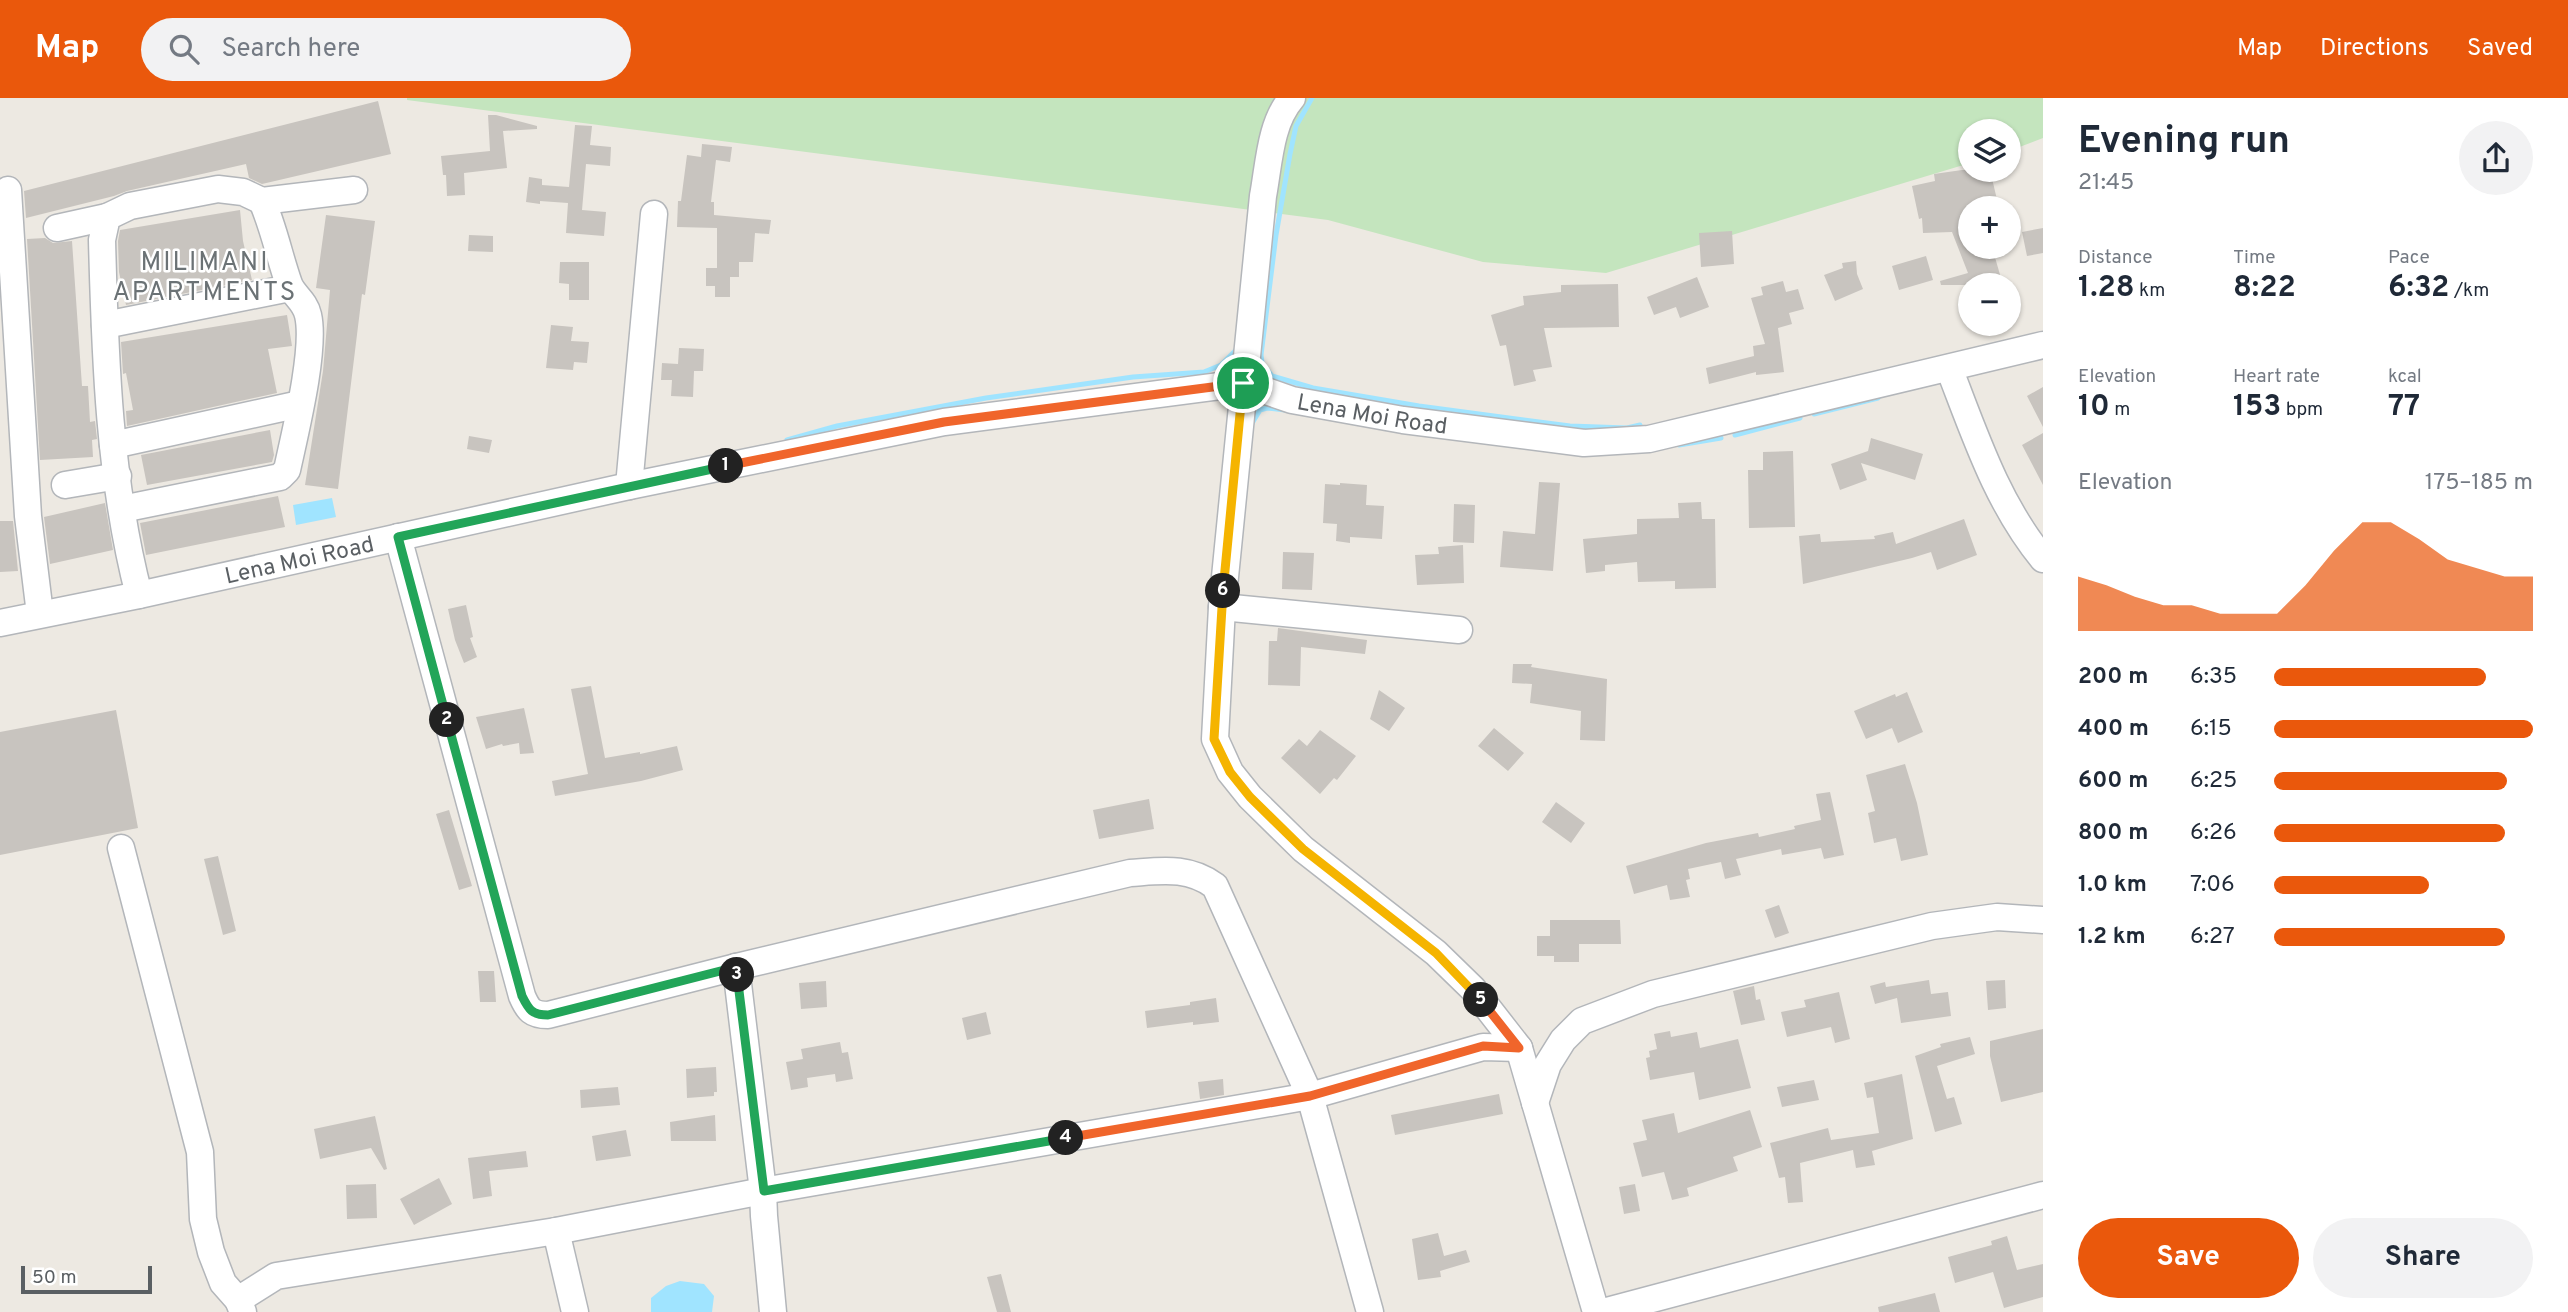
<!DOCTYPE html>
<html lang="en">
<head>
<meta charset="utf-8">
<style>
  body { margin:0; font-family:Overpass,sans-serif; background:#f2f2f3; color:#1f2937; height:100vh; display:flex; flex-direction:column; font-size:26px; white-space:nowrap }
  * { box-sizing:border-box; margin:0 }
  p { font-size:23px; color:#747a83 }
  .icon { flex:none; width:38px; height:38px; fill:none; stroke:currentColor; stroke-width:2; stroke-linecap:round; stroke-linejoin:round }
  .map { position:relative; flex:1; overflow:hidden }
  .panel { display:flex; flex-direction:column; background:#fff; width:525px }
  .panel>* { flex:none }
  .fabs { position:absolute; left:1958px; top:21px; display:grid; gap:14px }
  .fabs a { display:grid; place-items:center; width:63px; height:63px; border-radius:50%; background:#fff; box-shadow:0 2px 5px #0004; font-size:35px }
  .scale { position:absolute; left:21px; bottom:18px; width:131px; box-sizing:border-box; padding-left:7px; border:4px solid #5a5f63; border-top:0; font-size:19px; line-height:24px; white-space:nowrap; color:#5a5f63; -webkit-text-stroke:5px #fff; paint-order:stroke }
  .pin { position:absolute; display:grid; place-items:center; width:60px; height:60px; color:#fff; margin:-30px; border:4px solid #fff; border-radius:50%; box-shadow:0 2px 7px #0007 }
  .km { position:absolute; width:35px; height:35px; margin:-18px; border-radius:50%; background:#222; color:#fff; font-size:19px; line-height:35px; text-align:center }
  .round { display:grid; place-items:center; flex:none; width:74px; height:74px; border-radius:37px; background:#f2f2f3 }
  .summary { display:flex; align-items:center; justify-content:space-between; height:119px; padding:0 35px }
  h1 { font-size:38px; font-weight:700; line-height:52px }
  .figures { display:grid; grid-template-columns:repeat(3,1fr); gap:10px; height:119px; padding:7px 35px }
  .figures div { display:grid; align-content:center }
  .figures b { font-size:30px; font-weight:700 }
  .figures small { font-size:19px; font-weight:400 }
  .figures p { font-size:19px }
  .chart { height:196px; padding:14px 35px }
  .chart p { display:flex; justify-content:space-between }
  .chart svg { width:100%; height:126px; margin-top:7px; fill:#ea580c; opacity:.7 }
  .primary-button { display:flex; gap:14px; margin-top:auto; padding:14px 35px }
  .primary-button a { flex:1; height:80px; border-radius:42px; background:#ea580c; color:#fff; font-size:28px; font-weight:700; line-height:80px; text-align:center }
  .primary-button a+a { background:#f2f2f3; color:#1f2937 }
  ul { padding:0 35px; list-style:none; font-size:23px }
  li { display:grid; grid-template-columns:112px 84px 1fr; align-items:center; height:52px }
  li i { height:18px; border-radius:9px; background:#ea580c }
  header { display:flex; align-items:center; gap:42px; box-sizing:border-box; height:98px; padding:0 35px; background:#ea580c; color:#fff }
  header strong { font-size:33px }
  nav { display:flex; gap:38px; margin-inline-start:auto; font-size:24px }
  .search { width:490px; height:63px; background:#f2f2f3; display:flex; align-items:center; gap:18px; box-sizing:border-box; padding:0 24px; border-radius:38px; color:#747a83; font-size:26px }
  main { display:flex; flex:1; min-height:0 }
  .map>svg:first-child { display:block }
  .green { fill:#c4e5be }
  .water { fill:#a0e4ff }
  .lines { fill:none; stroke-linecap:round; stroke-linejoin:round }
  .stream { stroke:#a0e4ff; stroke-width:5 }
  .building { fill:#c8c4bf }
  .minor-casing { stroke:#b3b6ba; stroke-width:29 }
  .minor { stroke:#fff; stroke-width:26 }
  .split-1-casing { stroke:#fff; stroke-width:14 }
  .split-2-casing { stroke:#fff; stroke-width:14 }
  .split-3-casing { stroke:#fff; stroke-width:14 }
  .split-4-casing { stroke:#fff; stroke-width:14 }
  .split-5-casing { stroke:#fff; stroke-width:14 }
  .split-6-casing { stroke:#fff; stroke-width:14 }
  .split-7-casing { stroke:#fff; stroke-width:14 }
  .split-1 { stroke:#f0652b; stroke-width:9 }
  .split-2 { stroke:#22a559; stroke-width:9 }
  .split-3 { stroke:#22a559; stroke-width:9 }
  .split-4 { stroke:#22a559; stroke-width:9 }
  .split-5 { stroke:#f0652b; stroke-width:9 }
  .split-6 { stroke:#f5b400; stroke-width:9 }
  .split-7 { stroke:#f5b400; stroke-width:9 }
  .labels { text-anchor:middle; stroke-width:5; stroke-linejoin:round; paint-order:stroke }
  .street-label { font-size:23px; fill:#5a5f63; stroke:#fff }
  .quarter-label { font-size:26px; letter-spacing:2px; fill:#6b7275; stroke:#fff }
</style>
</head>
<body>
<header>
<strong>Map</strong>
<div class="search"><svg class="icon" aria-label="search" viewBox="0 0 24 24"><circle cx="10" cy="10" r="6"/><path d="M15 15l6 6"/></svg>Search here</div>
<nav><a>Map</a><a>Directions</a><a>Saved</a></nav>
</header>
<main>
<div class="map">
<svg width="2043" height="1214" viewBox="0 0 2043 1214">
  <rect width="100%" height="100%" fill="#ede9e2"/>
  <!-- green -->
  <path class="green" d="M407,0H2043V40L2009,53V33H1970V65L1606,175L1483,164L1328,122L407,2Z"/>
  <!-- water -->
  <path class="water" d="M332,400L336,419L296,427L293,407Z
    M680,1183L704,1186L714,1198L712,1214H651V1200L666,1188Z"/>
  <g class="lines">
    <!-- stream -->
    <path class="stream" d="M1312,0L1296,28L1290,56L1276,137L1261,257L1262,265L1272,278L1313,290L1419,308L1570,328L1627,330L1640,327
      M1814,316L1878,300
      M1251,327L1260,312L1267,310L1285,312
      M1735,337L1800,320
      M787,342L837,328L986,300L1133,279L1204,274L1221,267L1238,250
      M1679,347L1721,340"/>
  </g>
  <!-- building -->
  <path class="building" d="M378,3L391,56L262,86L249,80L246,66L127,93L114,98L26,120L24,93Z
    M488,17H496L537,28V31L503,33L507,70L464,75L465,97L447,98L446,77H443L441,58L490,53Z
    M575,27L592,28L590,47L611,49L610,68L586,66L582,112L606,114L604,138L566,135L568,105L540,103V106L526,104L529,79L542,81V87L569,89Z
    M702,46L732,49L730,64L716,62L711,104H714V117L771,122L769,136L755,135L753,164H739V179H730V199H715V188H706V170H717V130L677,129L678,103H681L687,57L701,59Z
    M1962,72H1990L1999,110H1970V149H1992L2003,187H1941L1940,183L1968,175L1952,134L1923,135L1922,120L1919,121L1912,88L1935,83L1934,76Z
    M240,112L243,143L252,182L126,207L119,174L118,143L120,132Z
    M326,117L375,123L365,197L362,196L338,391L305,387L323,273L330,192L316,190Z
    M2043,130V155L2027,158L2022,134Z
    M1732,133L1734,166L1701,169L1699,135Z
    M469,137L493,138V154L468,153Z
    M45,140L53,145L72,143L82,288H88L90,324L95,323L97,341L92,342L93,359L40,362L27,141Z
    M1926,158L1933,182L1899,192L1892,168Z
    M1856,163L1857,176L1863,191L1835,203L1824,177L1843,170L1842,165Z
    M560,164H589V202H569V186L559,185Z
    M1697,179L1709,209L1680,220L1676,209L1654,217L1647,199Z
    M1783,183L1786,194L1798,191L1804,211L1789,215L1792,226L1778,230L1784,274L1756,277V274L1709,286L1706,270L1754,258L1753,248L1765,246L1751,200L1763,197L1761,189Z
    M1618,186L1619,229L1544,230L1552,269L1533,272L1536,283L1514,288L1506,247L1500,248L1491,217L1524,207L1523,198L1561,194V187Z
    M287,217L292,248L268,251L277,295L127,328L126,313L133,312L126,275L123,276L121,244Z
    M551,227L573,229L571,243L589,244L587,265L574,264L573,272L546,270Z
    M679,250L704,251L703,273H694L693,299L671,298L672,282H661L662,265L678,266Z
    M2043,289V329L2027,298Z
    M270,332L274,357L272,364L147,387L141,357Z
    M2043,335V387L2022,347Z
    M469,338L492,342L489,355L467,351Z
    M1871,340L1923,356L1915,382L1861,365L1867,382L1840,392L1831,366L1868,353Z
    M1793,353L1795,429L1749,430L1748,372H1763V354Z
    M1539,384L1560,385L1553,473L1500,469L1503,433L1535,436Z
    M1340,385L1367,387L1366,407L1384,408L1382,441L1350,439V445L1336,443L1337,426L1323,425L1325,386L1340,387Z
    M278,398L285,429L146,457L140,425Z
    M1701,404L1702,421H1715L1716,490L1675,491V483L1638,484L1637,464L1605,467V473L1586,475L1583,441L1637,436V421L1679,420L1678,405Z
    M105,405L113,452L50,466L44,419Z
    M1454,406L1475,407L1474,445L1453,444Z
    M1964,421L1977,457L1937,472L1931,454L1912,460L1803,486L1799,438L1820,436L1821,444L1875,441L1874,438L1893,434L1896,446Z
    M0,423H13L18,473L0,474Z
    M1463,447L1464,485L1417,487L1415,457L1439,456L1438,449Z
    M1283,454L1314,455L1312,492L1282,491Z
    M466,507L473,539L470,540L477,559L464,565L455,542L448,511Z
    M1278,530L1367,542L1365,556L1301,549L1300,588L1268,587L1269,543H1277Z
    M1513,566H1532L1531,569L1607,581L1605,643L1580,642L1581,613L1530,605L1532,586L1512,585Z
    M591,588L605,660L640,654V656L677,648L683,672L641,683L555,698L552,683L588,676L571,591Z
    M1379,592L1405,610L1389,633L1370,621Z
    M1907,594L1923,634L1898,645L1892,630L1866,641L1854,613L1895,596L1896,599Z
    M524,610L534,655L520,656L519,645L503,648L502,646L486,651L476,619Z
    M116,612L138,730L0,757V634Z
    M1494,630L1524,655L1508,673L1478,648Z
    M1320,632L1356,658L1337,682L1334,680L1320,696L1281,660L1299,641L1307,648Z
    M1905,666L1917,705L1928,757L1901,763L1896,740L1874,745L1868,715L1875,713L1866,677Z
    M1830,694L1844,757L1824,761L1821,750L1782,757L1781,751L1736,761L1741,777L1725,781L1721,764L1688,771L1690,781L1686,782L1690,799L1670,802L1667,787L1634,796L1626,768L1706,745L1758,735L1759,739L1795,731L1794,728L1821,722L1816,696Z
    M1149,701L1154,731L1099,741L1093,712Z
    M1556,704L1585,725L1571,745L1542,724Z
    M449,712L472,788L459,792L436,716Z
    M218,758L236,833L223,837L204,761Z
    M1779,807L1789,835L1775,840L1765,812Z
    M1550,822H1620L1621,846H1579V864H1554V858H1537V838H1550Z
    M478,873H494L496,904H480Z
    M1929,882L1931,896L1948,894L1951,918L1901,925L1897,900L1875,906L1870,888L1885,884L1886,889Z
    M2005,882L2006,910L1988,912L1986,883Z
    M826,883L827,909L801,911L799,885Z
    M1754,888L1756,902L1760,901L1765,922L1741,927L1733,893Z
    M1839,894L1850,941L1835,945L1831,929L1787,939L1781,914L1806,909L1804,902Z
    M1216,900L1219,924L1193,927V924L1147,930L1145,913L1190,907V904Z
    M986,914L991,936L967,942L962,920Z
    M2043,931V994L2001,1004L1990,958V943Z
    M1670,933L1671,939L1697,934L1700,950L1738,941L1751,990L1699,1002L1694,974L1650,982L1646,960L1650,959L1649,953L1657,951L1654,936Z
    M1970,939L1975,956L1937,968L1947,1001L1954,999L1962,1026L1935,1034L1915,958L1941,949L1940,946Z
    M840,944L842,955L848,954L853,981L836,984L835,976L807,980L808,989L791,992L786,964L803,961L801,951Z
    M716,969L717,994H714V998L687,1000L686,971Z
    M1902,976L1913,1041L1872,1053L1875,1067L1856,1070L1853,1052L1800,1065L1803,1104L1788,1105L1785,1079L1779,1080L1770,1045L1828,1030L1831,1042L1879,1035L1873,999L1867,1000L1864,985Z
    M1223,981L1224,997L1200,1001L1198,984Z
    M1814,982L1819,1002L1782,1009L1777,989Z
    M618,989L620,1007L581,1010L580,992Z
    M1499,996L1503,1016L1395,1037L1391,1017Z
    M1750,1012L1762,1049L1733,1059L1738,1073L1687,1090L1689,1098L1672,1102L1664,1074L1642,1079L1633,1045L1647,1042L1642,1022L1674,1015L1678,1035Z
    M715,1017L716,1043H671L670,1024Z
    M375,1018L387,1071L384,1072L371,1050L320,1061L314,1031Z
    M626,1032L631,1058L596,1063L592,1038Z
    M526,1053L528,1069L489,1073L492,1098L473,1101L468,1060Z
    M439,1080L452,1106L414,1127L400,1101Z
    M376,1086L377,1120L347,1121L346,1087Z
    M1635,1086L1640,1113L1624,1116L1619,1089Z
    M1438,1135L1444,1158L1466,1152L1470,1164L1440,1173L1441,1179L1418,1182L1412,1141Z
    M2007,1138L2017,1172L2043,1166V1199L2004,1210L1993,1174L1955,1185L1948,1159L1992,1147L1991,1143Z
    M1001,1176L1011,1214H997L987,1179Z
    M1935,1195L1940,1214H1879L1878,1209Z"/>
  <g class="lines">
    <defs>
      <g id="minor">
        <path d="M1292,0C1270,25 1269,66 1263,98L1222,509L1215,641L1230,674L1250,699L1303,751L1436,855L1473,891L1519,950L1596,1214"/>
        <path d="M8,92L28,418L40,516"/>
        <path d="M57,130L107,119"/>
        <path d="M105,227L290,190"/>
        <path d="M1949,270C1975,337 1997,405 2043,461"/>
        <path d="M113,347L300,306"/>
        <path d="M65,387L118,378"/>
        <path d="M629,388L654,116"/>
        <path d="M122,411L280,379L287,372C295,335 316,251 308,217C305,203 293,197 289,186C279,158 274,130 262,103"/>
        <path d="M398,439L522,898C528,912 532,917 548,917L736,869L1130,775C1161,773 1188,768 1215,788L1310,998L1370,1214"/>
        <path d="M139,497C109,381 105,261 102,142L107,119L130,108L218,91L243,94L262,103L354,92"/>
        <path d="M1222,509L1459,532"/>
        <path id="s1" d="M0,525L139,497L629,388L944,324L1243,285L1292,302L1403,322L1584,345L1649,341L2043,247"/>
        <path d="M121,750L200,1054L203,1121L211,1154L223,1185L238,1202L243,1214"/>
        <path d="M736,869L763,1093L764,1118L773,1214"/>
        <path d="M1535,1005L1548,966L1563,942L1582,923L1653,896L1932,828L1997,819L2043,822"/>
        <path d="M556,1133L575,1214"/>
        <path d="M238,1202L276,1178L556,1133L763,1093L1310,998L1483,949L1519,950"/>
        <path d="M1603,1214L2043,1097"/>
      </g>
    </defs>
    <!-- minor casing -->
    <use href="#minor" class="minor-casing"/>
    <!-- minor -->
    <use href="#minor" class="minor"/>
  </g>
  <g class="lines">
    <defs>
      <path id="split-1" d="M726,368L944,324L1243,285"/>
      <path id="split-2" d="M447,622L398,439L726,368"/>
      <path id="split-3" d="M447,622L522,898C529,912 532,917 548,917L736,869L737,877"/>
      <path id="split-4" d="M737,877L764,1093L1066,1040"/>
      <path id="split-5" d="M1066,1040L1310,998L1483,948L1519,950L1481,902"/>
      <path id="split-6" d="M1223,493L1214,641L1230,674L1250,699L1303,751L1436,855L1481,902"/>
      <path id="split-7" d="M1223,493L1243,285"/>
    </defs>
    <!-- split-1 casing -->
    <use href="#split-1" class="split-1-casing"/>
    <!-- split-2 casing -->
    <use href="#split-2" class="split-2-casing"/>
    <!-- split-3 casing -->
    <use href="#split-3" class="split-3-casing"/>
    <!-- split-4 casing -->
    <use href="#split-4" class="split-4-casing"/>
    <!-- split-5 casing -->
    <use href="#split-5" class="split-5-casing"/>
    <!-- split-6 casing -->
    <use href="#split-6" class="split-6-casing"/>
    <!-- split-7 casing -->
    <use href="#split-7" class="split-7-casing"/>
    <!-- split-1 -->
    <use href="#split-1" class="split-1"/>
    <!-- split-2 -->
    <use href="#split-2" class="split-2"/>
    <!-- split-3 -->
    <use href="#split-3" class="split-3"/>
    <!-- split-4 -->
    <use href="#split-4" class="split-4"/>
    <!-- split-5 -->
    <use href="#split-5" class="split-5"/>
    <!-- split-6 -->
    <use href="#split-6" class="split-6"/>
    <!-- split-7 -->
    <use href="#split-7" class="split-7"/>
  </g>
  <g class="labels">
    <!-- street labels -->
    <g class="street-label">
      <text dy="8" stroke="none"><textPath href="#s1" startOffset="1400">Lena Moi Road</textPath></text>
      <text dy="8" stroke="none"><textPath href="#s1" startOffset="306">Lena Moi Road</textPath></text>
    </g>
    <!-- quarter labels -->
    <g class="quarter-label">
      <text x="205" y="172">MILIMANI<tspan x="205" dy="30">APARTMENTS</tspan></text>
    </g>
  </g>
</svg>
<div class="fabs">
<a><svg class="icon" aria-label="layers" viewBox="0 0 24 24"><path d="M12 4l9 5-9 5-9-5zM3 14l9 5 9-5"/></svg></a>
<a>+</a>
<a>−</a>
</div>
<div class="scale">50 m</div>
<div class="pin" style="left:1243px;top:285px;background:#1e9e55"><svg class="icon" aria-label="arrive" viewBox="0 0 24 24"><path d="M6 21V4h12l-3 4 3 4H6"/></svg></div>
<b class="km" style="left:726px;top:368px">1</b>
<b class="km" style="left:447px;top:622px">2</b>
<b class="km" style="left:737px;top:877px">3</b>
<b class="km" style="left:1066px;top:1040px">4</b>
<b class="km" style="left:1481px;top:902px">5</b>
<b class="km" style="left:1223px;top:493px">6</b>
</div>
<section class="panel">
<div class="summary"><div><h1>Evening run</h1><p>21:45</p></div><a class="round"><svg class="icon" aria-label="share" viewBox="0 0 24 24"><path d="M12 15V3M7 8l5-5 5 5M5 13v7h14v-7"/></svg></a></div>
<div class="figures">
<div><p>Distance</p><b>1.28<small> km</small></b></div>
<div><p>Time</p><b>8:22</b></div>
<div><p>Pace</p><b>6:32<small> /km</small></b></div>
</div>
<div class="figures">
<div><p>Elevation</p><b>10<small> m</small></b></div>
<div><p>Heart rate</p><b>153<small> bpm</small></b></div>
<div><p>kcal</p><b>77</b></div>
</div>
<div class="chart"><p><span>Elevation</span>175–185 m</p>
<svg viewBox="0 0 160 44" preserveAspectRatio="none"><path d="M0 44V25L10 28L20 32L30 35L40 35L50 38L60 38L70 38L80 28L90 16L100 6L110 6L120 12L130 19L140 22L150 25L160 25V44z"/></svg>
</div>
<ul>
<li><b>200 m</b>6:35<i style="width:82%"></i></li>
<li><b>400 m</b>6:15<i style="width:100%"></i></li>
<li><b>600 m</b>6:25<i style="width:90%"></i></li>
<li><b>800 m</b>6:26<i style="width:89%"></i></li>
<li><b>1.0 km</b>7:06<i style="width:60%"></i></li>
<li><b>1.2 km</b>6:27<i style="width:89%"></i></li>
</ul>
<div class="primary-button"><a>Save</a><a>Share</a></div>
</section>
</main>
</body>
</html>
